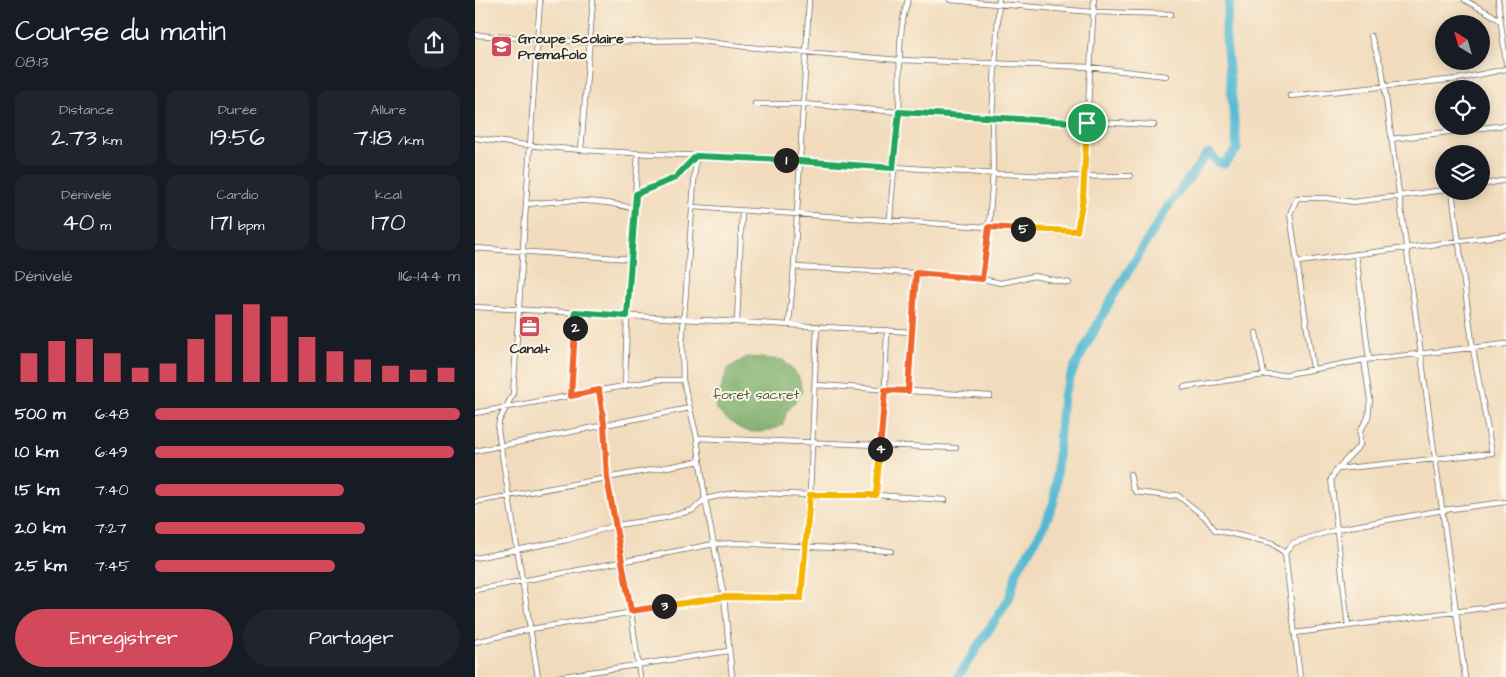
<!DOCTYPE html>
<html lang="fr">
<head>
<meta charset="utf-8">
<style>
  body { margin:0; font-family:"Architects Daughter",sans-serif; background:#20242c; color:#f1f3f6; height:100vh; display:flex; flex-direction:column; font-size:19px; white-space:nowrap }
  * { box-sizing:border-box; margin:0 }
  p { font-size:16px; color:#9ea1a6 }
  .icon { flex:none; width:28px; height:28px; fill:none; stroke:currentColor; stroke-width:2; stroke-linecap:round; stroke-linejoin:round }
  .map { position:relative; flex:1; overflow:hidden }
  .sheet { display:flex; flex-direction:column; background:#171b24; width:475px }
  .sheet>* { flex:none }
  .needle { width:32px; rotate:323deg }
  .buttons { position:absolute; left:960px; top:15px; display:grid; gap:10px }
  .buttons a { display:grid; place-items:center; width:55px; height:55px; border-radius:50%; background:#171b24; box-shadow:0 2px 12px #0003; font-size:25px }
  .pin { position:absolute; display:grid; place-items:center; width:42px; height:42px; color:#fff; margin:-21px; border:2px solid #fff; border-radius:50%; box-shadow:0 1px 5px #0007 }
  .km { position:absolute; width:25px; height:25px; margin:-12px; border-radius:50%; background:#222; color:#fff; font-size:14px; line-height:25px; text-align:center }
  .round { display:grid; place-items:center; flex:none; width:52px; height:52px; border-radius:26px; background:#20242c }
  .overview { display:flex; align-items:center; justify-content:space-between; height:85px; padding:0 15px }
  h1 { font-size:28px; font-weight:600; line-height:38px }
  .stats { display:grid; grid-template-columns:repeat(3,1fr); gap:8px; height:85px; padding:5px 15px }
  .stats div { display:grid; align-content:center; border-radius:12px; background:#20242c; text-align:center }
  .stats b { font-size:25px; font-weight:600 }
  .stats small { font-size:14px; font-weight:400 }
  .stats p { font-size:14px }
  .chart { height:140px; padding:10px 15px }
  .chart p { display:flex; justify-content:space-between }
  .chart svg { width:100%; height:90px; margin-top:5px; stroke:#d1495b; stroke-width:6 }
  .button { display:flex; gap:10px; margin-top:auto; padding:10px 15px }
  .button a { flex:1; height:58px; border-radius:30px; background:#d1495b; color:#fff; font-size:20px; font-weight:600; line-height:58px; text-align:center }
  .button a+a { background:#20242c; color:#f1f3f6 }
  ul { padding:0 15px; list-style:none; font-size:16px }
  li { display:grid; grid-template-columns:80px 60px 1fr; align-items:center; height:38px }
  li i { height:12px; border-radius:6px; background:#d1495b }
  main { display:flex; flex:1; min-height:0 }
  .map>svg:first-child { display:block }
  .forest { fill:#7aae6a; stroke:#526c4a }
  .lines { fill:none; stroke-linecap:round; stroke-linejoin:round }
  .river { stroke:#53b9d2; stroke-width:9 }
  .street-casing { stroke:#70695e; stroke-width:6 }
  .street { stroke:#fff; stroke-width:4.5 }
  .split-1-casing { stroke:#fff; stroke-width:10 }
  .split-2-casing { stroke:#fff; stroke-width:10 }
  .split-3-casing { stroke:#fff; stroke-width:10 }
  .split-4-casing { stroke:#fff; stroke-width:10 }
  .split-5-casing { stroke:#fff; stroke-width:10 }
  .split-6-casing { stroke:#fff; stroke-width:10 }
  .split-1 { stroke:#22a559; stroke-width:6 }
  .split-2 { stroke:#22a559; stroke-width:6 }
  .split-3 { stroke:#f0652b; stroke-width:6 }
  .split-4 { stroke:#f5b400; stroke-width:6 }
  .split-5 { stroke:#f0652b; stroke-width:6 }
  .split-6 { stroke:#f5b400; stroke-width:6 }
  .labels { text-anchor:middle; stroke-width:4; stroke-linejoin:round; paint-order:stroke }
  .poi-label { font-size:14px; font-weight:bold; fill:#2b2b2b; stroke:#fcf5e5; text-anchor:start }
  .park-label { font-size:14px; fill:#4c5b43; stroke:#fcf5e5 }
</style>
</head>
<body>
<main>
<section class="sheet">
<div class="overview"><div><h1>Course du matin</h1><p>08:13</p></div><a class="round"><svg class="icon" aria-label="share" viewBox="0 0 24 24"><path d="M12 15V3M7 8l5-5 5 5M5 13v7h14v-7"/></svg></a></div>
<div class="stats">
<div><p>Distance</p><b>2.73<small> km</small></b></div>
<div><p>Durée</p><b>19:56</b></div>
<div><p>Allure</p><b>7:18<small> /km</small></b></div>
</div>
<div class="stats">
<div><p>Dénivelé</p><b>40<small> m</small></b></div>
<div><p>Cardio</p><b>171<small> bpm</small></b></div>
<div><p>kcal</p><b>170</b></div>
</div>
<div class="chart"><p><span>Dénivelé</span>116–144 m</p>
<svg viewBox="0 0 160 44" preserveAspectRatio="none"><path d="M5 44V30M15 44V24M25 44V23M35 44V30M45 44V37M55 44V35M65 44V23M75 44V11M85 44V6M95 44V12M105 44V22M115 44V29M125 44V33M135 44V36M145 44V38M155 44V37"/></svg>
</div>
<ul>
<li><b>500 m</b>6:48<i style="width:100%"></i></li>
<li><b>1.0 km</b>6:49<i style="width:98%"></i></li>
<li><b>1.5 km</b>7:40<i style="width:62%"></i></li>
<li><b>2.0 km</b>7:27<i style="width:69%"></i></li>
<li><b>2.5 km</b>7:45<i style="width:59%"></i></li>
</ul>
<div class="button"><a>Enregistrer</a><a>Partager</a></div>
</section>
<div class="map">
<svg width="1031" height="677" viewBox="0 0 1031 677">
  <rect width="100%" height="100%" fill="#fcf5e5"/>
  <filter id="ink" filterUnits="userSpaceOnUse"><feTurbulence type="fractalNoise" baseFrequency=".02" numOctaves="2"/><feDisplacementMap in="SourceGraphic" scale="10" xChannelSelector="R" yChannelSelector="G"/><feConvolveMatrix kernelMatrix="1 2 1 2 8 2 1 2 1" color-interpolation-filters="sRGB"/></filter>
  <filter id="wash" filterUnits="userSpaceOnUse"><feTurbulence type="fractalNoise" baseFrequency=".0096" numOctaves="4" result="noise"/><feDisplacementMap in="SourceGraphic" scale="20" xChannelSelector="R" yChannelSelector="G"/><feGaussianBlur stdDeviation="1.12" result="paint"/><feColorMatrix in="noise" values="0 0 0 0 0 0 0 0 0 0 0 0 0 0 0 0 0 1.4 0 .05"/><feComposite in="paint" operator="in"/></filter>
  <g filter="url(#wash)">
    <rect width="100%" height="100%" fill="#f1dbbc"/>
    <!-- forest -->
    <path class="forest" d="M272,357L308,360L324,377L327,392L311,413L308,425C276,439 264,431 240,408L253,368Z"/>
    <g class="lines">
      <!-- river -->
      <path class="river" d="M483,677L534,599L542,571L568,528L579,502L588,396L599,368L634,303L692,208L731,155L735,153L742,162L749,164L762,149L750,30L755,0"/>
    </g>
  </g>
  <g filter="url(#ink)">
    <g class="lines">
      <defs>
        <path id="street" d="M475,0L618,12L696,14
          M990,0C1002,8 1014,11 1024,20
          M1023,0L1031,63
          M0,35L114,42L219,40L272,47L424,60L614,67L691,76
          M896,36L907,69L990,677
          M815,96L983,79L1031,69
          M280,104H328L424,112L679,125
          M0,138C107,155 216,154 323,160C434,167 544,179 655,176
          M916,139L1031,125
          M106,150L118,0
          M221,156L207,344L208,380L222,438L230,499L249,597L257,677
          M1006,185L1031,180
          M161,194L200,179L220,157
          M52,204C94,200 119,198 161,209
          M218,207L584,232L602,231L608,198L619,0
          M415,220C417,184 422,148 424,112C426,75 421,35 433,0
          M0,248L156,259
          M881,254L894,359
          M823,262L1031,235
          M319,267L441,273L507,279L526,283L559,276L594,283
          M507,279L514,227L518,173L517,116L524,0
          M0,307L437,332
          M262,322L267,211
          M314,325L319,267L334,0
          M781,333L789,375
          M838,369L815,214L822,198H851L879,202L969,190
          M341,385L515,396
          M150,387L152,315L163,153
          M709,387L789,375H807L889,360L1031,344
          M124,390L129,424L132,478L149,561L165,677
          M433,391L441,273
          M96,396L101,312
          M0,413L182,380H208
          M222,438L481,448
          M0,451L215,408
          M862,469L1017,453L998,349L977,191
          M655,474L658,488L661,492L693,496L702,495L730,517L740,530L797,543L810,553
          M401,495L410,389L412,330
          M0,502L225,461
          M0,558L92,540L142,525L190,518L218,510L230,499L262,492L335,495H401L470,500
          M0,590L239,544L262,543L416,551
          M873,626L856,479L862,469L885,445V431L893,418L895,400L889,360
          M820,633L1031,605
          M0,642L56,629L249,597L326,598L335,495L342,326
          M63,677L23,430L24,421L38,394L65,0
          M83,677L253,651
          M825,677L810,553L818,543L863,529L968,510L1031,502"/>
      </defs>
      <!-- street casing -->
      <use href="#street" class="street-casing"/>
      <!-- street -->
      <use href="#street" class="street"/>
    </g>
  </g>
  <g class="lines" filter="url(#ink)">
    <defs>
      <path id="split-1" d="M311,160L418,168L424,112L612,123"/>
      <path id="split-2" d="M100,328V312L152,316L161,194L200,178L221,156L311,160"/>
      <path id="split-3" d="M100,328L96,396L124,390L129,424L132,478L156,611L189,606"/>
      <path id="split-4" d="M189,606L249,597L326,598L335,495H401L405,449"/>
      <path id="split-5" d="M405,449L410,390L433,391L441,273L507,279L514,227L548,229"/>
      <path id="split-6" d="M548,229L602,231L608,198L612,123"/>
    </defs>
    <!-- split-1 casing -->
    <use href="#split-1" class="split-1-casing"/>
    <!-- split-2 casing -->
    <use href="#split-2" class="split-2-casing"/>
    <!-- split-3 casing -->
    <use href="#split-3" class="split-3-casing"/>
    <!-- split-4 casing -->
    <use href="#split-4" class="split-4-casing"/>
    <!-- split-5 casing -->
    <use href="#split-5" class="split-5-casing"/>
    <!-- split-6 casing -->
    <use href="#split-6" class="split-6-casing"/>
    <!-- split-1 -->
    <use href="#split-1" class="split-1"/>
    <!-- split-2 -->
    <use href="#split-2" class="split-2"/>
    <!-- split-3 -->
    <use href="#split-3" class="split-3"/>
    <!-- split-4 -->
    <use href="#split-4" class="split-4"/>
    <!-- split-5 -->
    <use href="#split-5" class="split-5"/>
    <!-- split-6 -->
    <use href="#split-6" class="split-6"/>
  </g>
  <!-- icons -->
  <defs>
    <symbol id="school-square" viewBox="-11 -11 22 22"><rect x="-9" y="-9" width="18" height="18" rx="4" fill="#d1495b" stroke="#fcf5e5"/><path d="M0-5L7-2L0 1L-7-2ZM-4 1L0 2.5L4 1V4Q0 6-4 4Z" fill="#fff"/></symbol>
    <symbol id="office-square" viewBox="-11 -11 22 22"><rect x="-9" y="-9" width="18" height="18" rx="4" fill="#d1495b" stroke="#fcf5e5"/><path d="M-6-3h4V-5.5h4V-3h4V5H-6ZM-1-4.5V-3h2v-1.5ZM-6 0V1H6V0Z" fill="#fff"/></symbol>
  </defs>
  <g fill-rule="evenodd">
    <use href="#school-square" x="14" y="34" width="25" height="25"/>
    <use href="#office-square" x="42" y="314" width="25" height="25"/>
  </g>
  <g class="labels">
    <!-- poi labels -->
    <g class="poi-label">
      <text x="43" y="43">Groupe Scolaire<tspan x="43" dy="16">Premafolo</tspan></text>
      <text x="55" y="353" text-anchor="middle">Canal+</text>
    </g>
    <!-- park labels -->
    <g class="park-label">
      <text x="281" y="399">foret sacret</text>
    </g>
  </g>
</svg>
<div class="buttons">
<a><svg class="needle" viewBox="-14 -14 28 28"><path d="M0-13l5 13h-10z" fill="#e53935"/><path d="M0 13l5-13h-10z" fill="#9ea1a6"/></svg></a>
<a><svg class="icon" aria-label="locate" viewBox="0 0 24 24"><circle cx="12" cy="12" r="6"/><path d="M12 2v4M12 18v4M2 12h4M18 12h4"/></svg></a>
<a><svg class="icon" aria-label="layers" viewBox="0 0 24 24"><path d="M12 4l9 5-9 5-9-5zM3 14l9 5 9-5"/></svg></a>
</div>
<div class="pin" style="left:612px;top:123px;background:#1e9e55"><svg class="icon" aria-label="arrive" viewBox="0 0 24 24"><path d="M6 21V4h12l-3 4 3 4H6"/></svg></div>
<b class="km" style="left:311px;top:160px">1</b>
<b class="km" style="left:100px;top:328px">2</b>
<b class="km" style="left:189px;top:606px">3</b>
<b class="km" style="left:405px;top:449px">4</b>
<b class="km" style="left:548px;top:229px">5</b>
</div>
</main>
</body>
</html>
